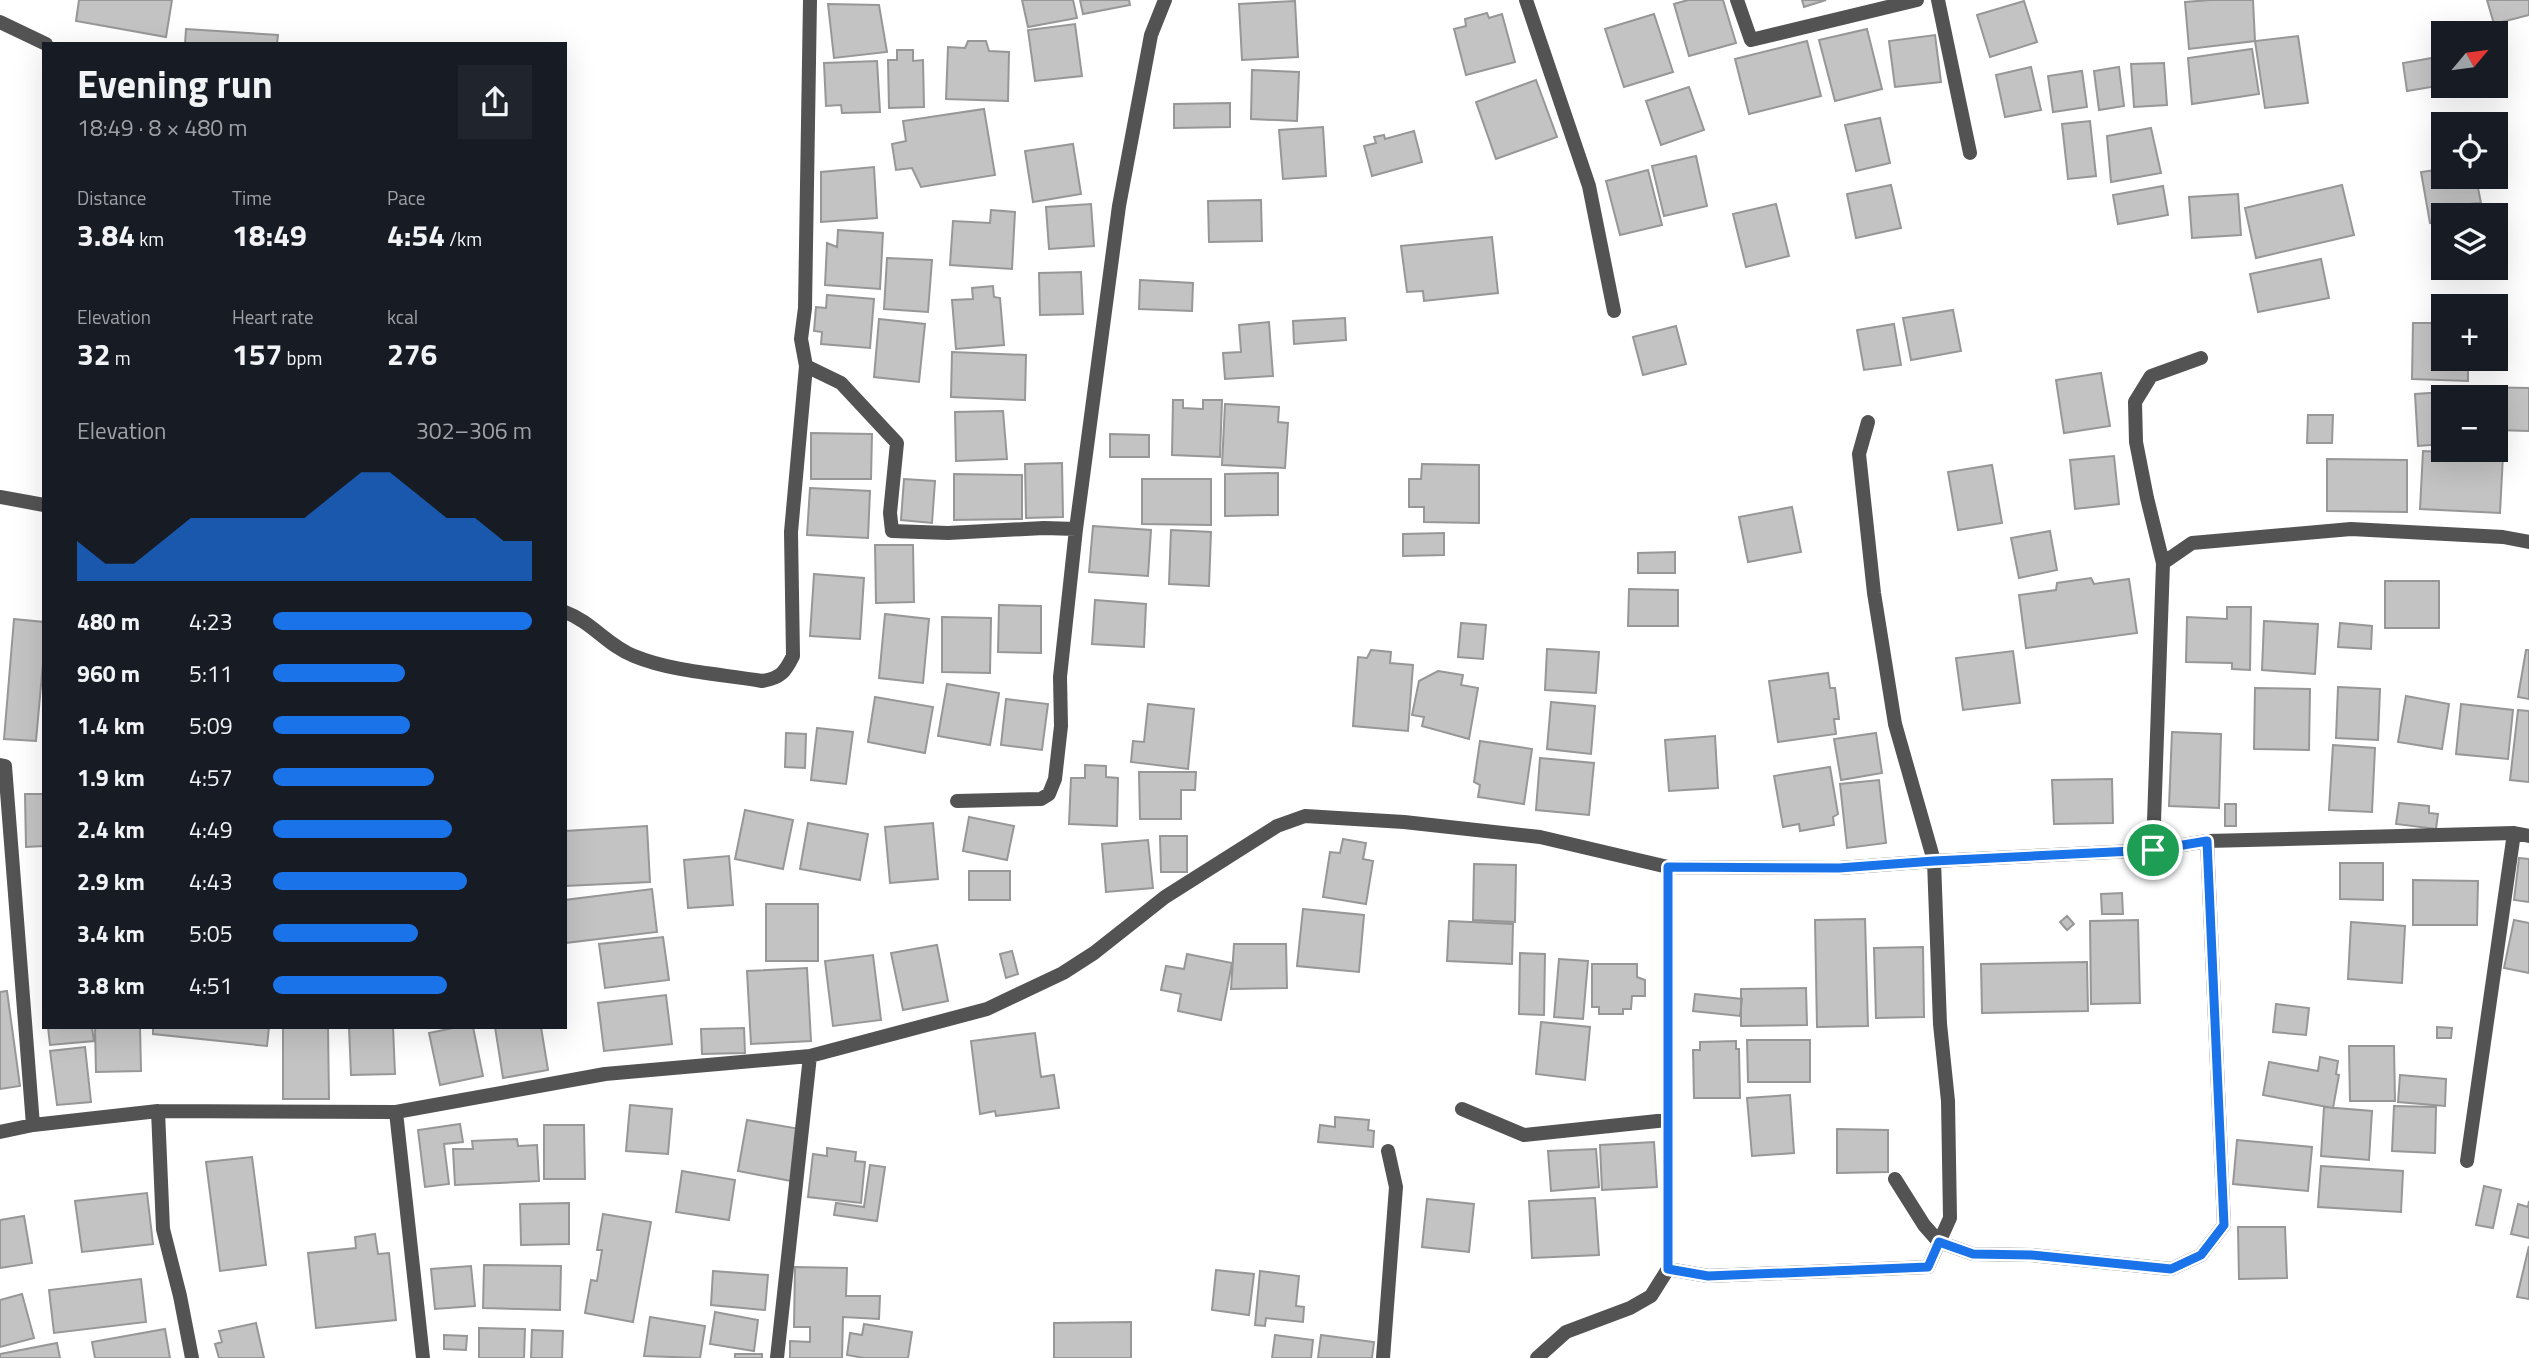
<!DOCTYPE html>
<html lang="en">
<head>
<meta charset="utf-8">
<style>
  body { margin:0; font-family:"Titillium Web",sans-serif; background:#20242c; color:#f1f3f6; height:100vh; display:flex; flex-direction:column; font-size:26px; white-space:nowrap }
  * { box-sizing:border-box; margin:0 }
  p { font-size:23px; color:#9ea1a6 }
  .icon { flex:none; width:38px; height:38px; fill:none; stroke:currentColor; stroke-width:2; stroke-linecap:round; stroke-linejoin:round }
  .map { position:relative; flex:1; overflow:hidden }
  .details { position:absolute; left:42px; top:42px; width:525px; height:987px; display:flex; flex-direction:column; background:#171b24; border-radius:0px; box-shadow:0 7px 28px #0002 }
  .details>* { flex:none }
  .needle { width:46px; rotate:61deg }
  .fabs { position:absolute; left:2431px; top:21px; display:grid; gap:14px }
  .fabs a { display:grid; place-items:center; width:77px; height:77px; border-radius:0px; background:#171b24; box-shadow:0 7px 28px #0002; font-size:35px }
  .pin { position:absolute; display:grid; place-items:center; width:60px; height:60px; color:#fff; margin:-30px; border:4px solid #fff; border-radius:50%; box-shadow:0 2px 7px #0007 }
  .round { display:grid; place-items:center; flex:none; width:74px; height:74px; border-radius:0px; background:#20242c }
  .headline { display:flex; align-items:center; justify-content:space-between; height:119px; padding:0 35px }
  h1 { font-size:38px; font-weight:700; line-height:52px }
  .metrics { display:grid; grid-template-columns:repeat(3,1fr); gap:10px; height:119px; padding:7px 35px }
  .metrics div { display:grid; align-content:center }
  .metrics b { font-size:30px; font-weight:700 }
  .metrics small { font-size:19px; font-weight:400 }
  .metrics p { font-size:19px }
  .chart { height:196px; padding:14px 35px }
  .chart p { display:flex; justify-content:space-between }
  .chart svg { width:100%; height:126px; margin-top:7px; fill:#1a73e8; opacity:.7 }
  ul { padding:0 35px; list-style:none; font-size:23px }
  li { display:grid; grid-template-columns:112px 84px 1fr; align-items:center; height:52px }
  li i { height:18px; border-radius:9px; background:#1a73e8 }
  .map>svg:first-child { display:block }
  .building { fill:#c3c3c3; stroke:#979797; stroke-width:2 }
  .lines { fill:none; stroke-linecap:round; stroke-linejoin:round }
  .lane { stroke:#535353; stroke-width:14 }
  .street { stroke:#535353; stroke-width:14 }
  .route-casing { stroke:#fff; stroke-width:14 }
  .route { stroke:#1a73e8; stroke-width:9 }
</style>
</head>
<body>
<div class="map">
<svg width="2529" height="1358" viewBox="0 0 2529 1358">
  <rect width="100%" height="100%" fill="#fff"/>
  <!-- building -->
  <path class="building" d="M79,0H172L166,37L76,21Z
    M1022,0H1073L1077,18L1028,27Z
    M1080,0H1129L1130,5L1083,14Z
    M1688,0H1723L1736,43L1689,56L1674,4Z
    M1802,0H1826L1804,7Z
    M2210,0H2253L2255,41L2189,49L2185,2Z
    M2487,0H2529V15L2494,24Z
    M1295,1L1298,57L1242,60L1239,4Z
    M2024,1L2037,42L1990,57L1977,15Z
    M828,4L879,5L887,52L834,58Z
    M1487,13L1489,18L1502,14L1515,62L1466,75L1454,29L1466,26L1465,19Z
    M1654,14L1673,72L1624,87L1605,29Z
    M1075,24L1082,76L1035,81L1028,30Z
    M186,29L278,35L277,44H185Z
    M1867,29L1882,89L1835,101L1819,40Z
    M1935,35L1941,82L1895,87L1889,41Z
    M2298,36L2308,103L2265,108L2255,41Z
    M968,41H986L989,51L1009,52L1008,101L946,99L948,47L965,48Z
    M1807,41L1821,96L1749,114L1735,59Z
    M2252,49L2259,94L2192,104L2188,58Z
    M897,50H913V61L923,60L924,107L889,108L888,60H897Z
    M2443,56V85L2407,91L2403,63Z
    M877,61L880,112L842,113L841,105L826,106L824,63Z
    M2164,63L2167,105L2134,107L2131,64Z
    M2031,67L2041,110L2005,117L1996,75Z
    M2119,67L2124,106L2099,110L2094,71Z
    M1252,70L1299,72L1297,121L1251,119Z
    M2082,71L2087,107L2053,112L2048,76Z
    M1536,80L1557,137L1496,159L1476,102Z
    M1689,87L1704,130L1661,145L1646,101Z
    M1230,103V127L1174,128V104Z
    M984,109L995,175L921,187L912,168L896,170L892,144L906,141L903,121Z
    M1880,118L1890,163L1856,171L1845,125Z
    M2090,121L2096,176L2068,179L2062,124Z
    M1323,127L1326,176L1283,179L1279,130Z
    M2151,128L2161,173L2111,182L2107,136Z
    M1414,131L1422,162L1372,176L1364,146L1376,143L1374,137L1384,135L1385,139Z
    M1073,144L1081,194L1033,202L1025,151Z
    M1696,156L1707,206L1664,216L1652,166Z
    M874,167L877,218L821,222V172Z
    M2443,169V177H2464V180L2476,178L2481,203L2470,204L2469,215H2443V221L2430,223L2421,172Z
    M1648,170L1662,225L1620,235L1606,181Z
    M1891,185L1901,228L1856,238L1847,194Z
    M2342,185L2354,235L2256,258L2245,208Z
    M2163,186L2168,215L2118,224L2113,195Z
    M2238,194L2241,235L2192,238L2189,197Z
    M1261,200L1262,241L1209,242L1208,201Z
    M1091,204L1094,246L1049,249L1046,207Z
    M1776,204L1789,256L1746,267L1733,214Z
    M991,210L1015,212L1012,269L950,265L953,221L990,223Z
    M838,230L883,233L880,289L825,285L827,243L837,247Z
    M1492,237L1498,293L1424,301L1423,291L1407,292L1401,246Z
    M887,258L932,260L928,312L884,309Z
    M2321,259L2329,298L2258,312L2250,274Z
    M1081,272L1083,314L1040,315L1039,273Z
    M1140,280L1193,283L1192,311L1139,309Z
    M993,286L994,297L1000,298L1004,345L956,349L952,300L973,299L972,288Z
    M827,295L874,299L870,348L821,344L822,332L814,331L816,307L826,308Z
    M1953,310L1961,351L1911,360L1903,318Z
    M1345,318L1346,340L1294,344L1293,321Z
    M879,319L925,324L919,382L874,377Z
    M1269,322L1273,376L1225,379L1223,353L1241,352L1239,325Z
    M2413,323H2443V359H2468V381L2412,379Z
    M1894,324L1901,365L1864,370L1857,330Z
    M1676,326L1686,364L1643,375L1633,337Z
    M952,352L1026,355L1025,400L951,397Z
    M2101,373L2110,426L2064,433L2056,380Z
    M2477,387L2529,388V431L2496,430V397H2477Z
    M2460,391V397H2443V444L2418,446L2415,394Z
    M1173,400H1183V408L1203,409V400H1222L1220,457L1172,455Z
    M1225,404L1279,407L1278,422L1288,423L1285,468L1222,465Z
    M1003,411L1007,459L956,461L955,412Z
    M2308,415H2333L2332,443H2307Z
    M811,433L872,434L871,479H811Z
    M1110,434L1149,435V457H1110Z
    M2423,451L2503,455L2500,513L2420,509Z
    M2114,456L2119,504L2075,509L2070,460Z
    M2327,459L2407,460V512L2327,511Z
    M1062,463L1063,517L1026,518L1025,464Z
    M1422,464L1479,465V523L1424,522V507H1409V479H1421Z
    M1992,465L2002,523L1958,530L1948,472Z
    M1278,473V515L1225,516V474Z
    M954,474L1022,475V519L954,520Z
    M904,479L935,481L932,523L901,520Z
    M1142,479H1211V525L1142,524Z
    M810,488L870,491L868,538L807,535Z
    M1792,507L1801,552L1748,562L1739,517Z
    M1093,526L1151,530L1148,576L1089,572Z
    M1171,530L1211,532L1209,586L1169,584Z
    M2050,531L2057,570L2019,578L2011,538Z
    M1444,533V555L1403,556V534Z
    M875,545H913L914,602L876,603Z
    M1675,552V573H1638V553Z
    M814,574L864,578L860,639L810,636Z
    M2091,578L2094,584L2129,579L2137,633L2026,648L2019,595L2056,590L2057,583Z
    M2385,581H2439V628H2385Z
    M1629,589L1678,590V626H1628Z
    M1095,600L1146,604L1144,647L1092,644Z
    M999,605L1041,606V653L998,652Z
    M2227,607H2251L2250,670L2232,669V663L2186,662L2187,617L2227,619Z
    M885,614L929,619L923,683L879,678Z
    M942,617L991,618L990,673L942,672Z
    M14,619L44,622V652L36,741L4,739Z
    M2264,621L2318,624L2315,674L2262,670Z
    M1461,623L1486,625L1483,659L1458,657Z
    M2340,623L2372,626L2371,649L2338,647Z
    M1547,649L1599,652L1596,693L1545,690Z
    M1371,650L1391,652L1390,663L1413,665L1408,731L1353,726L1358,657L1367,658Z
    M2526,650H2529V699L2518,697Z
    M2013,651L2020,703L1963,710L1956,658Z
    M1438,671L1463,675L1461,685L1478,688L1469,739L1422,726L1424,717L1412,715L1419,681Z
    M1828,673L1830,688H1835L1839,719H1834L1836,734L1778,742L1769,681Z
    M947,684L999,693L990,745L938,736Z
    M2338,687L2380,689L2378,740L2336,738Z
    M2255,688L2310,689L2309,750L2254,749Z
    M2406,696L2449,704L2442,749L2398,742Z
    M875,697L933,707L925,753L868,742Z
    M1006,699L1048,704L1042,750L1001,745Z
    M1551,702L1595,706L1591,754L1547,749Z
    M1148,704L1194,709L1188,769L1131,762L1133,741L1144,742Z
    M2461,704L2513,710L2508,759L2456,754Z
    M2518,710L2529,711V782L2510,780Z
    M817,728L853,732L846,784L811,780Z
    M2172,732L2221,734L2219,808L2169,806Z
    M786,733L806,734L805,768L785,767Z
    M1876,733L1882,773L1841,780L1834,739Z
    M1715,736L1718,788L1669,791L1665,740Z
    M1480,741L1532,749L1524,804L1478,797L1480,785L1474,782Z
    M2333,745L2375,748L2372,812L2329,810Z
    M1540,758L1594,763L1589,815L1536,810Z
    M1085,765L1106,766V777L1118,778L1117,826L1069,824L1071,778H1085Z
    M1830,767L1838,814L1833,817L1834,825L1800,831L1799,824L1783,827L1774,776Z
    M1139,772H1196L1195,790H1181V819H1140Z
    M2112,779L2113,823L2054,824L2052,780Z
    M1879,780L1886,843L1847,848L1840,784Z
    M25,794H44V846L26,847Z
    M2399,803L2429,806V813L2438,814L2436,829L2396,824Z
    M2225,804H2236V826H2225Z
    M745,810L793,820L783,869L735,859Z
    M969,817L1014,826L1007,860L963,851Z
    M808,823L868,834L860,880L800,869Z
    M933,823L938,879L890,883L885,827Z
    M647,826L650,882L565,886V831Z
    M1160,836H1187V872H1161Z
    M1343,839L1366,843L1363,859L1373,861L1366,904L1323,897L1330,852L1340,853Z
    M1148,840L1153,888L1106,892L1102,844Z
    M729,856L733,905L688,908L684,860Z
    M2519,858L2529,859V902L2514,900Z
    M2340,863H2383V900L2340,899Z
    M1474,864L1516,865L1515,922L1473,920Z
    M969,871H1010V900H969Z
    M2413,880L2478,881L2477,925H2413Z
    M652,889L657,932L565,943V900Z
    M2122,893L2123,914H2102L2101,894Z
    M766,904H818V961H766Z
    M1303,909L1364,915L1359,972L1297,966Z
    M2067,916L2074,924L2067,930L2060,922Z
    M1865,919L1868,1026L1817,1027L1815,920Z
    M2138,920L2140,1003L2091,1004L2090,921Z
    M2514,920L2529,923V973L2504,968Z
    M1449,921L1513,924L1512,964L1447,961Z
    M2351,922L2405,926L2402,983L2348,979Z
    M663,937L669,980L605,988L599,944Z
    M1234,944H1286L1287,988L1231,989Z
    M937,945L948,1001L903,1010L891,953Z
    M1923,947L1924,1017L1876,1018L1874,948Z
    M1012,951L1018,974L1006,978L1000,954Z
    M1520,953L1545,954L1544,1015L1519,1014Z
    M1187,954L1232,963L1221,1020L1178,1011L1181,994L1161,990L1166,966L1184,969Z
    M873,955L881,1020L833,1026L825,961Z
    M1559,959L1588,961L1583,1019L1554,1017Z
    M2087,962L2088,1011L1982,1013L1981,964Z
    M1592,964H1637V977L1645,980V996H1632L1631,1009H1623V1014H1599V1007H1592Z
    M807,968L811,1041L751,1044L747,971Z
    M1806,988L1807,1025L1741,1026V989Z
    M7,991L20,1086L0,1089V992Z
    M1695,994L1742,999L1740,1016L1693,1011Z
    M666,995L672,1044L604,1051L598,1003Z
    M2276,1004L2309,1008L2306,1035L2273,1032Z
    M1541,1022L1590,1027L1585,1080L1536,1074Z
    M48,1027H92L94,1041L50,1045Z
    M95,1027H140L141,1071L96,1072Z
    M153,1027H269L267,1046L153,1034Z
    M283,1027H328L329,1099H283Z
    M349,1027H393L395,1074L351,1075Z
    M458,1027H473L483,1076L440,1085L429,1033Z
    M495,1027H541L548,1070L503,1078Z
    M2437,1027L2452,1028L2451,1038H2437Z
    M744,1028L745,1053L702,1054L701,1029Z
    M1035,1033L1041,1077L1054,1075L1059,1108L996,1116L995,1111L980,1114L971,1041Z
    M1747,1040H1810V1082H1748Z
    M1736,1041V1049H1739L1740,1098H1694L1693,1050H1700V1042Z
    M2349,1046H2394L2395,1101H2350Z
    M85,1047L91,1102L57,1105L50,1051Z
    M2320,1057L2338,1061L2336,1074L2339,1075L2333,1108L2263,1095L2269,1062L2318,1071Z
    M2400,1075L2446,1079L2445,1106L2398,1102Z
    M1790,1095L1794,1153L1752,1156L1747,1098Z
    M630,1105L672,1109L668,1154L626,1151Z
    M2394,1106L2436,1107L2435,1153L2392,1151Z
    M2324,1107L2372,1111L2369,1160L2321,1156Z
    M1335,1117L1369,1120L1368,1130L1374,1131L1373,1147L1318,1142L1320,1125L1335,1127Z
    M747,1120L800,1129L791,1181L738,1171Z
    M460,1124L463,1142L444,1144L449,1184L425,1187L418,1130Z
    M544,1125H584L585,1179H544Z
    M1837,1129L1888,1130V1172L1837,1173Z
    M517,1139L518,1146L537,1145L539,1181L455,1185L453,1149H473L472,1141Z
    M2237,1140L2312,1147L2308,1191L2233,1184Z
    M1654,1142L1657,1187L1602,1190L1600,1145Z
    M827,1148L856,1152L855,1161L865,1162L861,1203L808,1197L813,1154L827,1156Z
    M1596,1149L1599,1187L1551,1191L1548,1151Z
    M252,1157L266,1265L220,1271L206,1162Z
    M870,1165L885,1167L877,1221L834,1215L836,1203L864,1207Z
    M2321,1166L2403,1171L2401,1212L2318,1207Z
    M682,1171L735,1180L729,1220L676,1212Z
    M2484,1186L2501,1190L2493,1228L2476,1225Z
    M147,1193L153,1244L82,1252L75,1201Z
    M1595,1198L1599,1255L1532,1258L1529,1201Z
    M1427,1199L1474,1204L1469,1252L1422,1247Z
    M2529,1201V1238L2511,1234L2518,1204L2528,1207Z
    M569,1203V1244L521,1245L520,1204Z
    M603,1214L651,1222L633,1322L585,1313L591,1280L597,1281L602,1250H597Z
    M24,1216L32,1263L0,1268V1220Z
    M2238,1227H2285L2287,1278L2239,1279Z
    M375,1234L378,1254L389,1253L396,1320L316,1328L308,1253L356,1248L355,1237Z
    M2529,1246V1299L2517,1297Z
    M484,1265L561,1266L560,1310L483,1308Z
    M471,1266L475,1306L435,1309L431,1269Z
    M795,1267L847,1268L846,1296H880L879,1319L843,1317L842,1358H790V1341L810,1342V1327H794Z
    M1216,1270L1254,1274L1249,1315L1212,1310Z
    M713,1271L768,1275L765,1310L711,1305Z
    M1260,1271L1299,1276L1296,1306L1304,1307L1303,1322L1266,1318L1265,1326L1255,1325Z
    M141,1279L146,1322L54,1333L49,1290Z
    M22,1294L34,1338L0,1347V1300Z
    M715,1312L758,1320L754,1351L710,1344Z
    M650,1317L705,1326L700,1358L644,1356Z
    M1131,1322V1358H1054V1323Z
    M256,1323L264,1358H219L215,1344L222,1342L219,1331Z
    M864,1324L912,1332L908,1358H864L847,1355L850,1333L862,1335Z
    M479,1328L525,1329L524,1358H479Z
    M165,1329L170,1358H95L92,1342Z
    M532,1330L563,1331L562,1358H531Z
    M444,1335L467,1336L466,1350L444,1349Z
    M1275,1335L1313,1340L1311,1358H1272Z
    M1321,1335L1374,1342L1372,1358H1318Z
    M57,1343L60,1358H0V1354Z
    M735,1354H762V1358H735Z"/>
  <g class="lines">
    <!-- lane -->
    <path class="lane" d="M0,22L46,44"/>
    <!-- street -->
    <path class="street" d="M810,0L805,308L801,339L806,366L841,383L897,443L890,513L892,531L948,533L1044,528L1076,529
      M1526,0L1589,186L1614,311
      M1737,0L1751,40L1917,0
      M1938,0L1970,153
      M0,497L44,505
      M2163,563L2147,498L2136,442L2135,402L2151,376L2201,358
      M565,612C592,622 608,646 634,656C673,672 721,674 762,681C781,678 785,672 793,656L791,532L806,366
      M0,765L5,766L33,1125
      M957,801L1041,799L1049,794L1055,779L1061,726L1060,677L1076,529L1119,206L1151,35L1165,0
      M2153,850L2163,563L2192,543L2351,529L2503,537L2529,542
      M1462,1109L1524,1135L1667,1120
      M158,1111L163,1229L180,1296L192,1358
      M396,1112L423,1358
      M0,1132L33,1125L158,1111L396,1112L605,1074L810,1056L987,1009L1063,973L1094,953L1165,897L1277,826L1305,816L1404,822L1540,837L1668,867L1839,868L1934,861L2153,850L2207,841L2514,833L2529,836
      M2467,1161L2514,833
      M1895,1179L1924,1225L1939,1242L1973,1254L2031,1255L2171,1269L2201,1255L2224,1225L2207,841
      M1668,1269L1708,1276L1928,1267L1950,1218L1948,1101L1940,1024L1934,861L1895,724L1874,593L1859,454L1868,422
      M777,1358L810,1056
      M1383,1358L1396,1187L1388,1151
      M1537,1358L1566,1332L1630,1308L1651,1296L1668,1269V867"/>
  </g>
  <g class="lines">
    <defs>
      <path id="route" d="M2207,841L2224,1225L2201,1255L2171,1269L2031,1255L1973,1254L1939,1242L1928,1267L1708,1276L1668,1269V867L1839,868L1934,861L2153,850Z"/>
    </defs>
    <!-- route casing -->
    <use href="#route" class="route-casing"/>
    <!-- route -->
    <use href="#route" class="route"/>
  </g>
</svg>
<div class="fabs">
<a><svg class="needle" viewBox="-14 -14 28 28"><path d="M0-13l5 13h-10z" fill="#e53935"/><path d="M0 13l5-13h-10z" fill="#9ea1a6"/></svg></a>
<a><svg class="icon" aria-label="locate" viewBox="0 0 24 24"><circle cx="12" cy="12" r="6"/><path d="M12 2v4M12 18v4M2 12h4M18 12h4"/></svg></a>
<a><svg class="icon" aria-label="layers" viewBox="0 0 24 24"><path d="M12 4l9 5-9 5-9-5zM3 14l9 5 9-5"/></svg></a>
<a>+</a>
<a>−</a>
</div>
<div class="pin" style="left:2153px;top:850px;background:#1e9e55"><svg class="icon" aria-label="arrive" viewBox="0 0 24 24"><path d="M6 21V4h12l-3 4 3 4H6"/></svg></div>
<section class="details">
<div class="headline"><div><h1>Evening run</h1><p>18:49 · 8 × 480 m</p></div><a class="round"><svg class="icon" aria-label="share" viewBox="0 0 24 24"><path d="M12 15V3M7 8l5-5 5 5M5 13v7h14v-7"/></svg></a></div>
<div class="metrics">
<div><p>Distance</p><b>3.84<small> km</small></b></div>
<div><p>Time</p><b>18:49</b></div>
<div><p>Pace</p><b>4:54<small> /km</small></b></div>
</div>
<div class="metrics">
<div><p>Elevation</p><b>32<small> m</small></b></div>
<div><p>Heart rate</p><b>157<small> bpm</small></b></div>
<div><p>kcal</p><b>276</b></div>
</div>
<div class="chart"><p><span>Elevation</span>302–306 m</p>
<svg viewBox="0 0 160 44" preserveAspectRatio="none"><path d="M0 44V30L10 38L20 38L30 30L40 22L50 22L60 22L70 22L80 22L90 14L100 6L110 6L120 14L130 22L140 22L150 30L160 30V44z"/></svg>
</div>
<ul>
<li><b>480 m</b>4:23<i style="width:100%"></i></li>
<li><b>960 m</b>5:11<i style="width:51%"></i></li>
<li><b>1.4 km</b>5:09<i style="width:53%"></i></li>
<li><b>1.9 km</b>4:57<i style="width:62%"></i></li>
<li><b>2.4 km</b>4:49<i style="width:69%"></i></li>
<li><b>2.9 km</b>4:43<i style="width:75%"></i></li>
<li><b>3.4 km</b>5:05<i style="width:56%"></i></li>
<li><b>3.8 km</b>4:51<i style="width:67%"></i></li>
</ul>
</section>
</div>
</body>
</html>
